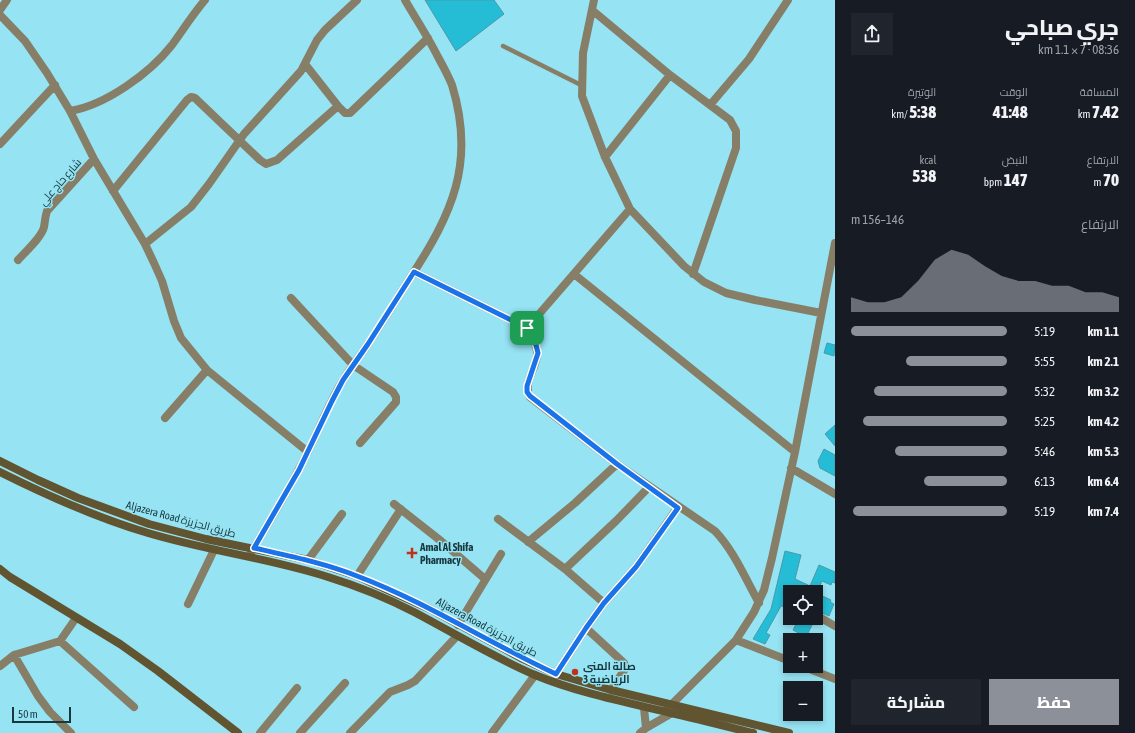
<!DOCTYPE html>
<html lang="ar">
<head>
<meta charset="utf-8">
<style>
  body { margin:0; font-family:"Asap Condensed",Cairo,sans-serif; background:#20242c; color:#f1f3f6; direction:rtl; height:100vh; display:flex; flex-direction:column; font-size:15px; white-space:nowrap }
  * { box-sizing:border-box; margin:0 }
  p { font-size:13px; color:#9ea1a6 }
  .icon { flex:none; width:22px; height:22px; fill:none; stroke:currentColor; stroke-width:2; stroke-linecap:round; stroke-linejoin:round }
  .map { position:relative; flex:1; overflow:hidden; direction:ltr }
  .details { display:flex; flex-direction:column; background:#171b24; width:300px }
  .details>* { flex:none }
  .tools { position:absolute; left:783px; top:585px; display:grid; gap:8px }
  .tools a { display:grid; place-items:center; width:40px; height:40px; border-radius:0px; background:#171b24; box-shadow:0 2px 6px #0003; font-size:20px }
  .scale { position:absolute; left:12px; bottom:10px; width:59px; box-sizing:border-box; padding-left:4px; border:2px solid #17383e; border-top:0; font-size:11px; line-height:14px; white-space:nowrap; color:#17383e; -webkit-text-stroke:3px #96e3f3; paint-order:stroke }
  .pin { position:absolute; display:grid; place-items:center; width:34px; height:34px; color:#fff; margin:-17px; border-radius:8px; box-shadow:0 2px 6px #0006 }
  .round { display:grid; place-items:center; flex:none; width:42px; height:42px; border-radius:0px; background:#20242c }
  .headline { display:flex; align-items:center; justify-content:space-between; height:68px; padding:0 16px }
  h1 { font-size:22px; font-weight:800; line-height:30px }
  .figures { display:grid; grid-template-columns:repeat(3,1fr); gap:6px; height:68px; padding:4px 16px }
  .figures div { display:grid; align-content:center }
  .figures b { font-size:17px; font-weight:800 }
  .figures small { font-size:11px; font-weight:400 }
  .figures p { font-size:11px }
  .chart { height:112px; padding:8px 16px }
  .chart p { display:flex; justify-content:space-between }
  .chart svg { width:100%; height:72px; margin-top:4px; fill:#8c9099; opacity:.7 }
  .button { display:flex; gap:8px; margin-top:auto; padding:8px 16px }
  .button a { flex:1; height:46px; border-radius:0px; background:#8c9099; color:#fff; font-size:16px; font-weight:800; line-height:46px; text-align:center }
  .button a+a { background:#20242c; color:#f1f3f6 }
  ul { padding:0 16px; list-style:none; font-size:13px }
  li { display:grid; grid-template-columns:64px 48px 1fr; align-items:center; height:30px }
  li i { height:10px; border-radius:5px; background:#8c9099 }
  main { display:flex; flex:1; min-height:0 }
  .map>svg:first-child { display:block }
  .building { fill:#25bcd5; stroke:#4c99a8 }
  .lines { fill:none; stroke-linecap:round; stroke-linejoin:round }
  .lane { stroke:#867e66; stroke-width:4.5 }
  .street { stroke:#867e66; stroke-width:8 }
  .secondary { stroke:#605431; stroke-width:8 }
  .route-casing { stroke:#fff; stroke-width:8 }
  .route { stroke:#1a73e8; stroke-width:5 }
  .poi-dot { fill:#bf331c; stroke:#96e3f3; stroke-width:1.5 }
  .labels { text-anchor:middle; stroke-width:3; stroke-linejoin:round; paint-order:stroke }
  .street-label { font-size:11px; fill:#17383e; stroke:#96e3f3 }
  .poi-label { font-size:11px; font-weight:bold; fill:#17383e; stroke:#96e3f3; text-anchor:start }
</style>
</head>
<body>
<main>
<section class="details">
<div class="headline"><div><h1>جري صباحي</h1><p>08:36 · 7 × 1.1 km</p></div><a class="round"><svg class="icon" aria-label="share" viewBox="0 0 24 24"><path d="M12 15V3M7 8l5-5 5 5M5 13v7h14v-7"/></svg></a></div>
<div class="figures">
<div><p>المسافة</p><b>7.42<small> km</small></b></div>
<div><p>الوقت</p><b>41:48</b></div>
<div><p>الوتيرة</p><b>5:38<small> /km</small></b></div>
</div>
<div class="figures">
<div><p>الارتفاع</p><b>70<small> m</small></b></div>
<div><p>النبض</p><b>147<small> bpm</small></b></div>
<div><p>kcal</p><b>538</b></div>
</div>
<div class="chart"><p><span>الارتفاع</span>146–156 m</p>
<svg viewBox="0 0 160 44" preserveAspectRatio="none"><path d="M0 44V35L10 38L20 38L30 35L40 25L50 12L60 6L70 9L80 16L90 22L100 25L110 25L120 28L130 28L140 32L150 32L160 35V44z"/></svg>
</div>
<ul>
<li><b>1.1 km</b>5:19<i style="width:100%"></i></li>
<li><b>2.1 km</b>5:55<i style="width:65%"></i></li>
<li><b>3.2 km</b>5:32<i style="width:85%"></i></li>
<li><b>4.2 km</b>5:25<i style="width:92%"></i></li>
<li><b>5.3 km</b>5:46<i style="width:72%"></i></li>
<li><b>6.4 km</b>6:13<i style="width:53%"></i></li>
<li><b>7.4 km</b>5:19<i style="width:99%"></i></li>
</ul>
<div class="button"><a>حفظ</a><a>مشاركة</a></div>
</section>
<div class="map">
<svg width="835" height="733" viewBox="0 0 835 733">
  <rect width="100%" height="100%" fill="#96e3f3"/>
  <!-- building -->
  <path class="building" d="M425,0H494L504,14L456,51Z
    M827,343L835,345L834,356L824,353Z
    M835,425V446L825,434Z
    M824,449L835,455V476L820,468L818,461Z
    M785,551L801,555L795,579L810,586L819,565L835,572V583L832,582L831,585L822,581L818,590L823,592H790L788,607L781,606L766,633L770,635L765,644L753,639L771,609Z
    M816,593L831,600L830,602L834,604L829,616L816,610Z
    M799,618L812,625L806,637L793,630Z"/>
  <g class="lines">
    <!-- lane -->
    <path class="lane" d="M503,46L581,85"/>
    <!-- street -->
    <path class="street" d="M594,0L583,53L582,96L605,157L630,209L684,266L704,282L726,293L755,300L821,313
      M0,10L7,0
      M592,10L670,75L730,120L736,131V148L693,274
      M0,15L25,41L47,73L70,111L94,159L145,244L154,263L162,281L174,321L181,338L207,370L308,452
      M305,64L338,106L345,113H350L428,38
      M710,105L749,59L788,0
      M70,111C106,105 150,73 172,45C183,30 193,14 205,0
      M0,144L55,85
      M605,157L670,75
      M113,191L187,100L191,97L195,98L260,160L266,164L277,160L338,106
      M145,244L191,207L209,184L244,134L301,71L317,40L325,30L357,0
      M18,260C25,252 42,237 44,227C45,222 45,217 47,211L94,159
      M414,272L527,328C531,336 538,344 537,354C537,368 522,383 530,397L617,464L715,531C734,551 745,578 759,603
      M574,274L795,452
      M291,298L353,365L393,392L396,397V402L360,443
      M527,328L630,209
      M165,418L207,370
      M791,468L835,494
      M394,504L441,541L485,579
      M498,519L565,569L604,603
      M528,542L575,503L617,464
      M251,553C267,525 284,498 299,469C315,440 326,408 343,380C351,367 360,356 368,344C383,322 396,300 410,278C452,214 476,163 452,85C448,75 443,66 438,57C428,37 416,19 405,0
      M308,560L342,514
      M565,569L616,521L649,487
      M357,576L401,509
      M188,604L214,550
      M816,615L835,626
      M458,625L501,554
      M586,628L624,663L625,669L611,690
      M736,640L790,661
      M60,641L134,707
      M14,655L38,696L50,712L71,733
      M0,666L14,655L60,641L76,618
      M802,666L835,679
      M556,674L586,628L604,603L636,567L678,507
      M644,708L646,728
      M667,709L736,640L754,612L764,590L772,558L795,452L835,243
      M260,733L297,688
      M300,733L345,683
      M350,733L390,692L408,685L415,681L457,636
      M492,733L535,675
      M640,733L646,728L672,713"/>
    <!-- secondary -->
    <path class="secondary" d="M0,461L38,480L78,498L149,524L206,539L308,560L357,576L430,609L521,658L556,674L611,690L789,733
      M0,472C48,496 97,518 148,533C208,551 269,558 328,577C357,586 387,598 414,612C454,633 493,657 535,675C579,693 625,702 671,713C698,719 725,726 753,733
      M0,569L10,577L120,644L158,671L238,733"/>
  </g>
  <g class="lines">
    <defs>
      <path id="route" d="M414,272L527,328L536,345L538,353L527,386V392L530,396L617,464L678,508L636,567L604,603L586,628L556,674C489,643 426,602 357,576C324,563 289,556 254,548L299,470L332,401L343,380L368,344Z"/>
    </defs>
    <!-- route casing -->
    <use href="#route" class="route-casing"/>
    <!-- route -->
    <use href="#route" class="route"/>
  </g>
  <!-- markers -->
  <g class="poi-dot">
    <path d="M410 547h4v4h4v4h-4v4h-4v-4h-4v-4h4z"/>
    <circle cx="575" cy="672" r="4"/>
  </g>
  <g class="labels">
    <!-- street labels -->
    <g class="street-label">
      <text transform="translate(60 182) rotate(-49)" y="4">شارع حاج علي</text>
      <text transform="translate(181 519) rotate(15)" y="4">Aljazera Road طريق الجزيزة</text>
      <text transform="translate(487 627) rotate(28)" y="4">Aljazera Road طريق الجزيزة</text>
    </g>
    <!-- poi labels -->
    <g class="poi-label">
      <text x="420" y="551">Amal Al Shifa<tspan x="420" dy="13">Pharmacy</tspan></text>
      <text x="583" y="670">صالة المنى<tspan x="583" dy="13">الرياضية 3</tspan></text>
    </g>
  </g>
</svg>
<div class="tools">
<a><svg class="icon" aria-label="locate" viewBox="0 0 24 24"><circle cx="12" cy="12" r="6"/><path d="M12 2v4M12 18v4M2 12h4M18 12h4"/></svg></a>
<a>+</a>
<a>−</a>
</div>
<div class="scale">50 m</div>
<div class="pin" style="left:527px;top:328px;background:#1e9e55"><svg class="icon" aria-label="arrive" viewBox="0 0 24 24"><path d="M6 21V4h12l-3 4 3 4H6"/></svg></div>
</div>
</main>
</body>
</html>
